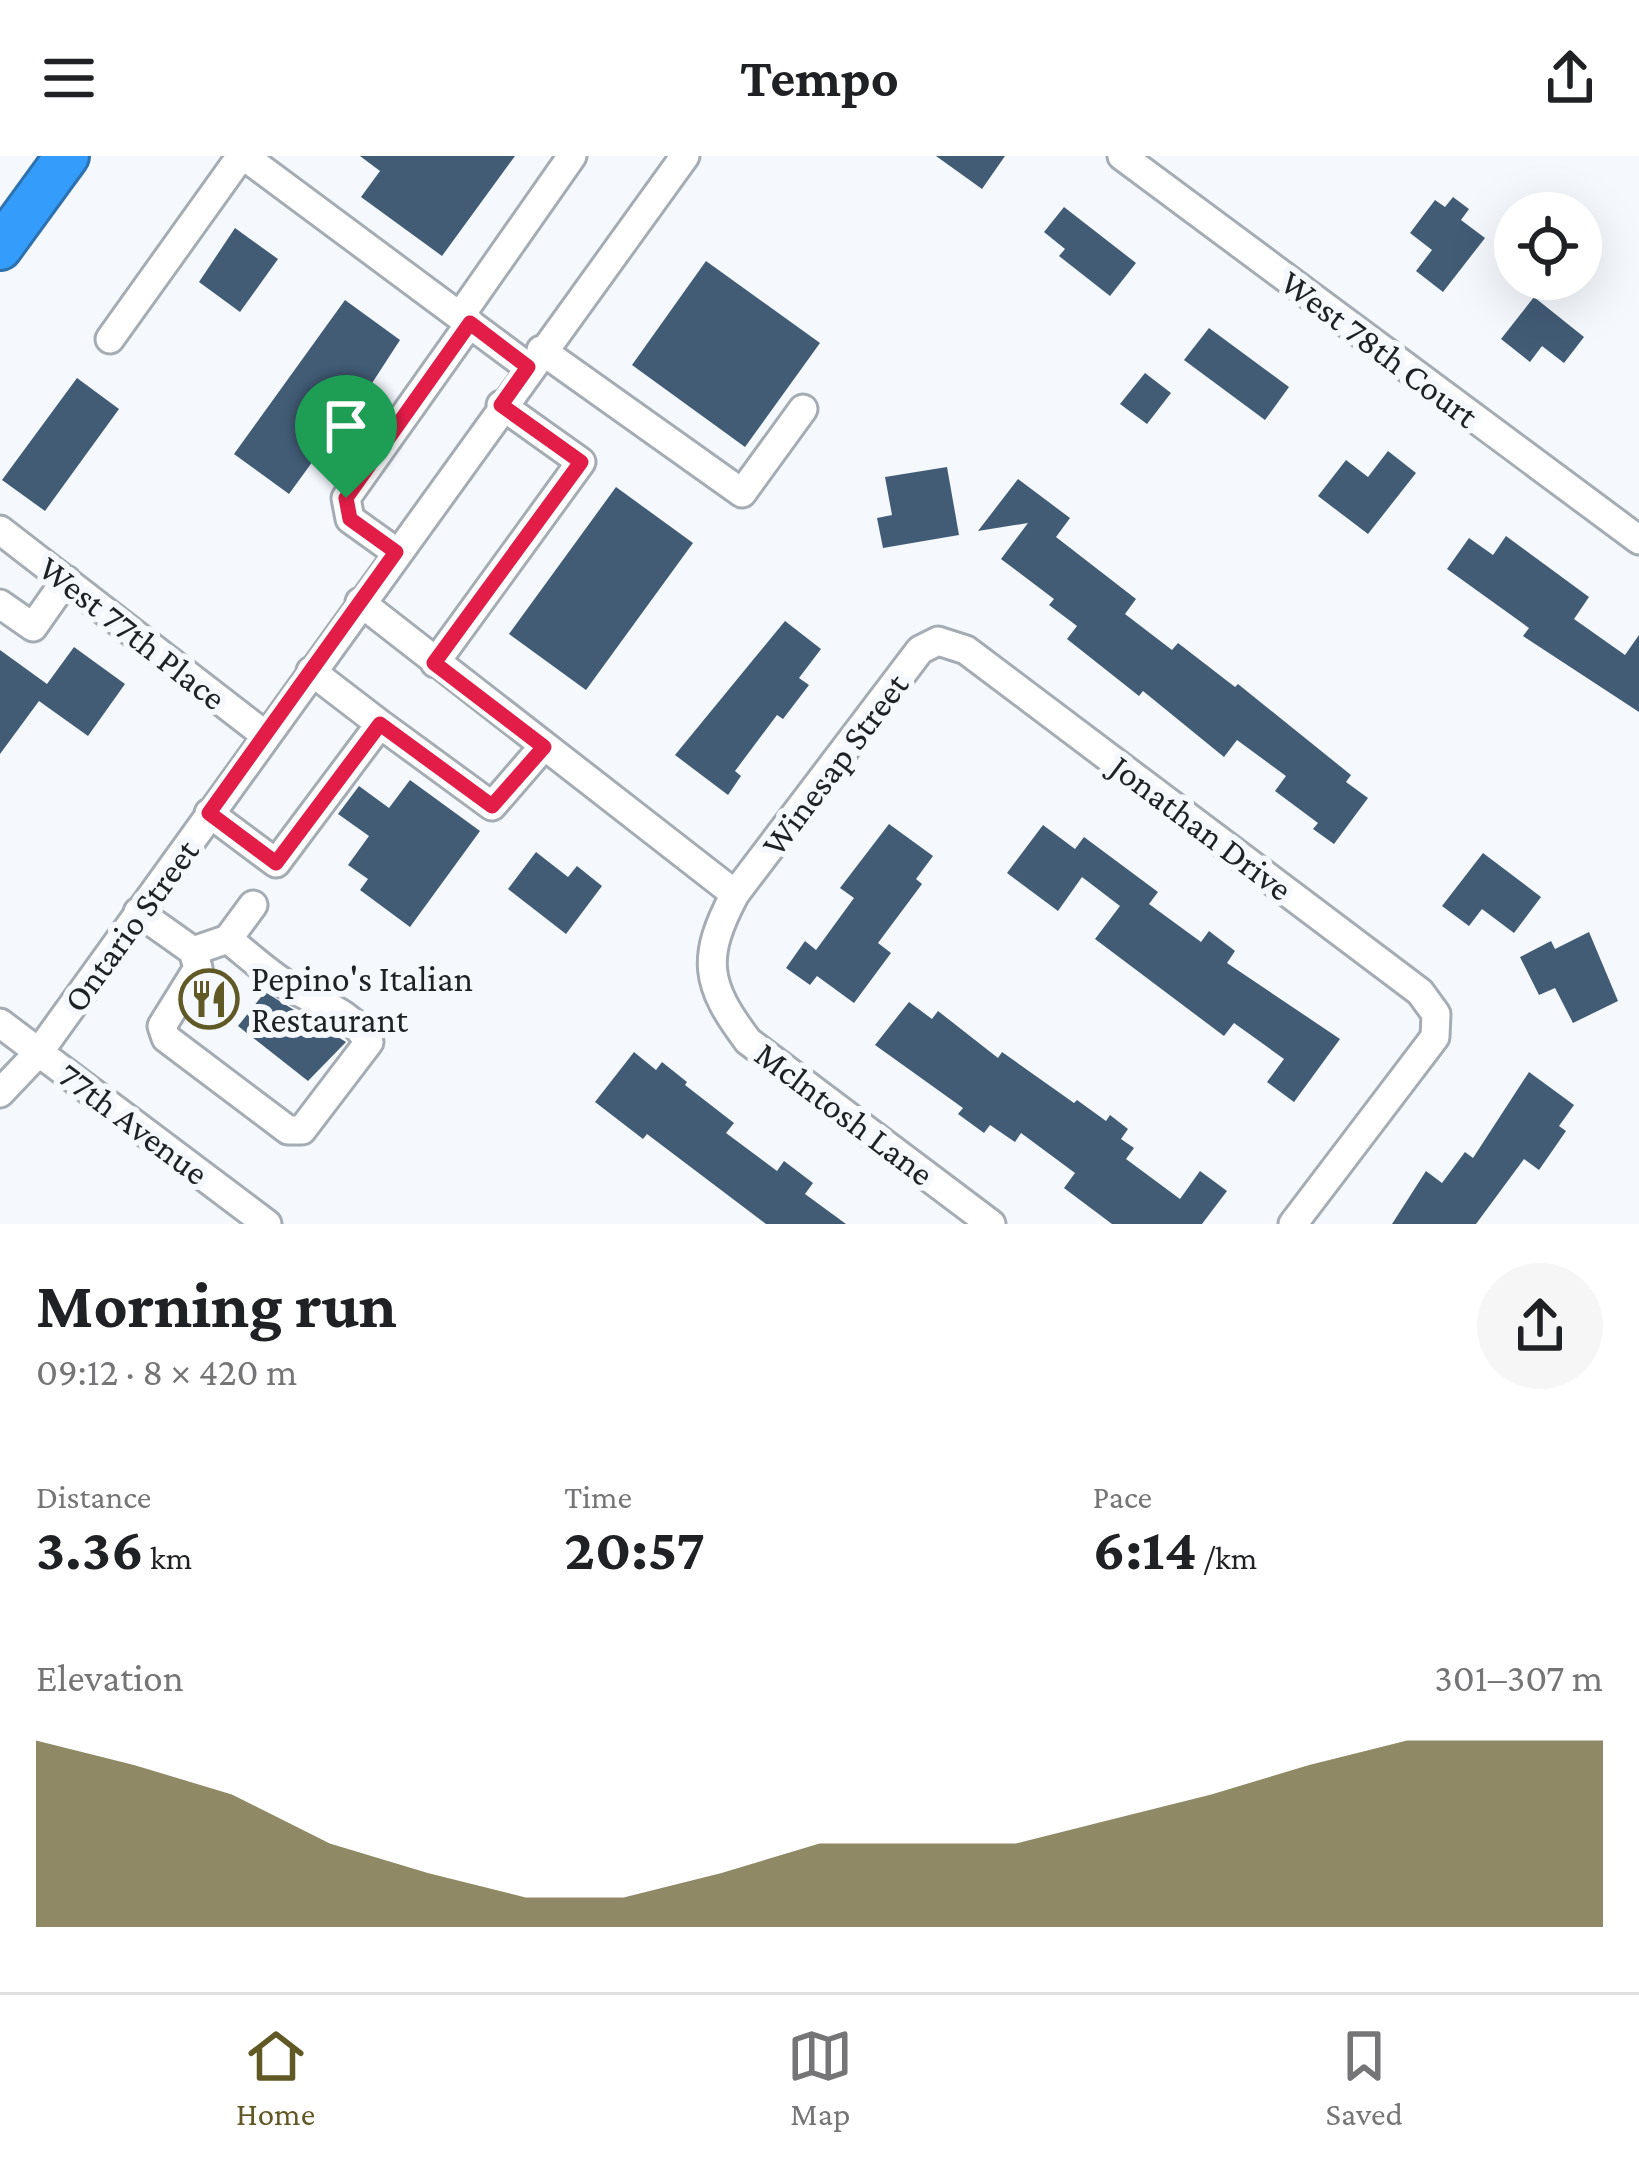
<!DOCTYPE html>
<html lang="en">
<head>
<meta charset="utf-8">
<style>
  body { margin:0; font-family:"Crimson Pro",serif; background:#f6f6f6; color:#202124; height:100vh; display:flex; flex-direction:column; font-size:45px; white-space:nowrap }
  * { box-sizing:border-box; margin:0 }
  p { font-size:39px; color:#757577 }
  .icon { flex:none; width:66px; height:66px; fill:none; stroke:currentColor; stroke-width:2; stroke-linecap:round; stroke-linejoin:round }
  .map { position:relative; height:1068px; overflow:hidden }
  .panel { display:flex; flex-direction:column; background:#fff; flex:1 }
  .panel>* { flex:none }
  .fabs { position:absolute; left:1494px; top:36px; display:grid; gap:24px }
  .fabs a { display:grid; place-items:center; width:108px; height:108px; border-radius:50%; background:#fff; box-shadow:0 12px 48px #0002; font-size:60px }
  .pin { position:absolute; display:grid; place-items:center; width:102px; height:102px; color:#fff; margin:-123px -51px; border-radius:50% 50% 50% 0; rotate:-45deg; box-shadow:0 0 12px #0007 }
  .pin .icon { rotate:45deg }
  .round { display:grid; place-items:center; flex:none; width:126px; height:126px; border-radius:63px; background:#f6f6f6 }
  .headline { display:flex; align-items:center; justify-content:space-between; height:204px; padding:0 36px }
  h1 { font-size:66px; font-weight:700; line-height:90px }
  .stats { display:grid; grid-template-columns:repeat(3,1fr); gap:18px; height:204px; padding:12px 36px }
  .stats div { display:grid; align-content:center }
  .stats b { font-size:60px; font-weight:700 }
  .stats small { font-size:33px; font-weight:400 }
  .stats p { font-size:33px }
  .chart { height:336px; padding:24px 36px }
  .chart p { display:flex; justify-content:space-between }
  .chart svg { width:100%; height:216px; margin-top:12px; fill:#615925; opacity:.7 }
  header { display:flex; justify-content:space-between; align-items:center; height:156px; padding:0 36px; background:#fff; font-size:54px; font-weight:700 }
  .tabs { display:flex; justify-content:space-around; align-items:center; height:168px; border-top:3px solid #e0e0e0; background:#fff; font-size:33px; color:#757577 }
  .tabs a { display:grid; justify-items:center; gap:6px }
  .tabs .active { color:#615925 }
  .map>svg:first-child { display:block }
  .building { fill:#425c76 }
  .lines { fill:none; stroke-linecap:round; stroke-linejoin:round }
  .minor-casing { stroke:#a5acb4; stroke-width:33 }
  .highway-casing { stroke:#2d71af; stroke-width:48 }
  .minor { stroke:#fff; stroke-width:27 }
  .highway { stroke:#349cfa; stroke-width:42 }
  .route-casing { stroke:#fff; stroke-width:24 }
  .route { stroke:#e11d48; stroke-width:15 }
  .labels { text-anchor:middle; stroke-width:12; stroke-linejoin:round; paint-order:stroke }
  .street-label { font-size:36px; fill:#1f2225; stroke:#f5f9fe }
  .poi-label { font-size:36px; fill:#1f2225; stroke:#f5f9fe; text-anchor:start }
</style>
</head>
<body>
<header><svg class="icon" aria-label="menu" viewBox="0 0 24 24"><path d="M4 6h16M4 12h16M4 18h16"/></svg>Tempo<svg class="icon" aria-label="share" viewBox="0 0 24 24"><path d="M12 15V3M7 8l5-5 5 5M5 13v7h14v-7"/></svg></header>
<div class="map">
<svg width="1639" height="1068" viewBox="0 0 1639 1068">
  <rect width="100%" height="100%" fill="#f5f9fe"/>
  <!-- building -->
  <path class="building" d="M360,0H515L442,100L361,41L380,15Z
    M936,0H1005L982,33Z
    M1453,41L1469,53L1461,64L1485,82L1443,136L1416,115L1432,94L1410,77L1435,44L1445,51Z
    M1064,51L1136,107L1110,140L1059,100L1065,93L1044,76Z
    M235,72L278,103L240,156L199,126Z
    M706,105L820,187L745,291L632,209Z
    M1534,141L1584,181L1564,207L1542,190L1530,206L1501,183Z
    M345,144L400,184L341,275L337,272L289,338L234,298Z
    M1209,172L1289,231L1265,264L1184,204Z
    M1145,217L1171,237L1147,268L1120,248Z
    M77,222L119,253L45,355L2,324Z
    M1388,295L1416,317L1368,378L1318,340L1346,304L1368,321Z
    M947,311L959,379L883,392L877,362L892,359L885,321Z
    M1018,323L1070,362L1056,381L1136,443L1125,458L1172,494L1178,487L1235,531L1238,528L1351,619L1346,626L1368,642L1334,688L1313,673L1318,667L1275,635L1286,620L1237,584L1224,601L1143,535L1139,540L1067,483L1077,470L1049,449L1054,443L1001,403L1028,367L978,375Z
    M616,331L693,387L586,534L509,478Z
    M1506,380L1589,441L1574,463L1625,499L1639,479V556L1523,480L1529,472L1447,413L1469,382L1493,399Z
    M785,465L821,493L799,522L809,529L783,563L777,559L735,615L741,620L728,639L675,599Z
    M74,491L125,528L88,580L39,545L0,598V494L47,528Z
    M410,624L480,675L410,771L360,734L368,723L348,709L369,680L338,658L359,630L389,652Z
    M889,668L933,700L916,723L922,728L878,787L891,797L854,847L817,820L810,829L786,812L805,785L816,794L854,742L840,732Z
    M1043,669L1075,693L1084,681L1158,736L1149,748L1201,786L1209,775L1235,795L1227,807L1340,883L1294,946L1267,926L1284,903L1234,867L1224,880L1095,783L1120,750L1082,721L1058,755L1007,717Z
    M536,696L568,721L577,710L602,730L566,778L508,733Z
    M1483,697L1541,741L1514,777L1482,753L1469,770L1442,750Z
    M1589,776L1618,845L1573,867L1555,832L1539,839L1520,801L1551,785L1555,793Z
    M265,836L346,886L308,925L238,870Z
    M909,846L932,863L938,855L998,902L1002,896L1074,947L1077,944L1106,965L1110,959L1128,973L1121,983L1134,992L1126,1003L1180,1043L1200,1015L1227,1035L1202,1068H1112L1064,1032L1075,1017L1021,977L1015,986L990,969L984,977L958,958L963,952L875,889Z
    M634,896L656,914L662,906L687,926L685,929L734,967L726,977L777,1015L784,1005L813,1027L805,1038L846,1068H766L647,978L643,983L595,946Z
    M1529,916L1574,949L1559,970L1566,975L1539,1014L1524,1003L1476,1068H1392L1426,1015L1442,1027L1465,996L1473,1002Z"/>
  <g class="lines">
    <defs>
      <path id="minor" d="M244,0L528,211
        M1122,0L1639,384
        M460,160L572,0
        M110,183L241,0
        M541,194L742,337L803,253
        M0,374L265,579
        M396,396L350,363L346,342L470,167
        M360,446L735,738C701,802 705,828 748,885L991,1068
        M0,448L33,471L66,424
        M435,507L581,306L501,249
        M380,568L492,650L543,591
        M209,657L276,707L380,568L311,515
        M735,738L920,494L938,485L966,494L1420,836L1436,858L1435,881L1293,1068
        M138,756L193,795L198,812L162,870L166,882L288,974H302L369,886C350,855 320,848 290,831C268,818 248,799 228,783L193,795
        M228,783L253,749
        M0,867L267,1068
        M0,937L39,896L685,0"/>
      <path id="highway" d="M0,92L67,0"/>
    </defs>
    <!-- minor casing -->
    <use href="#minor" class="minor-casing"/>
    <!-- highway casing -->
    <use href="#highway" class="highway-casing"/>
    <!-- minor -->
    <use href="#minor" class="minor"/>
    <!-- highway -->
    <use href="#highway" class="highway"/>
  </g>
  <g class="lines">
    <defs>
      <path id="route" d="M470,167L528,211L501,249L581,306L434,507L544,591L492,650L380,568L276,707L209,657L396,396L350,363L346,342Z"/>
    </defs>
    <!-- route casing -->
    <use href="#route" class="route-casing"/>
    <!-- route -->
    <use href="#route" class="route"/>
  </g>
  <!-- icons -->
  <defs>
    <symbol id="restaurant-ring" viewBox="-11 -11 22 22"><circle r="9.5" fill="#f5f9fe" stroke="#615925" stroke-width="1.5"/><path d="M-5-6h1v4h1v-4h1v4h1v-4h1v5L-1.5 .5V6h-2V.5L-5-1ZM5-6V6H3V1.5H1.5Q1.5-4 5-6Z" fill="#615925"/></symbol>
  </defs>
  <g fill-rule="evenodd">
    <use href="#restaurant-ring" x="176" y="810" width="66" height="66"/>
  </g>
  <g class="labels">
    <!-- street labels -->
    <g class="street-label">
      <text transform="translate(1380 192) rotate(37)" y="13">West 78th Court</text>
      <text transform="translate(133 476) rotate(38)" y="13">West 77th Place</text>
      <text transform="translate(834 608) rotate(-53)" y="13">Winesap Street</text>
      <text transform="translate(1202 671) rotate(37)" y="13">Jonathan Drive</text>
      <text transform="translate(130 769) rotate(-54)" y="13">Ontario Street</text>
      <text transform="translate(845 957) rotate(37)" y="13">Mclntosh Lane</text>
      <text transform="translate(134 967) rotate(37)" y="13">77th Avenue</text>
    </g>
    <!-- poi labels -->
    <g class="poi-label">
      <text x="251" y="835">Pepino's Italian<tspan x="251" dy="41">Restaurant</tspan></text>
    </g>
  </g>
</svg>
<div class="fabs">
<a><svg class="icon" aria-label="locate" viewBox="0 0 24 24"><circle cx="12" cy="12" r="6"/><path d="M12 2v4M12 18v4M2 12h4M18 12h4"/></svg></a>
</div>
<div class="pin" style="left:346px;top:342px;background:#1e9e55"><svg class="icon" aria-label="arrive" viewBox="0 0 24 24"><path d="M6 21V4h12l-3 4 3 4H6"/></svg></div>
</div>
<section class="panel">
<div class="headline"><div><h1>Morning run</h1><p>09:12 · 8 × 420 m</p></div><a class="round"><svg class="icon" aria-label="share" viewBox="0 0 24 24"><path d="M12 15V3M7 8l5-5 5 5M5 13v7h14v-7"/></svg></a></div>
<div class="stats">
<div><p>Distance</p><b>3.36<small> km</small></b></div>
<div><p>Time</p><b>20:57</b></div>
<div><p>Pace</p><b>6:14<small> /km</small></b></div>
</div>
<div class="chart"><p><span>Elevation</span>301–307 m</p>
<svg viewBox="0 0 160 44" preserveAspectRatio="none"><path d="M0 44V6L10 11L20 17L30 27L40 33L50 38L60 38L70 33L80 27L90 27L100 27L110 22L120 17L130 11L140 6L150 6L160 6V44z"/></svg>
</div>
</section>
<nav class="tabs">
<a class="active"><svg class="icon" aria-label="home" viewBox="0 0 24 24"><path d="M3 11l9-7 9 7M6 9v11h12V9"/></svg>Home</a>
<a><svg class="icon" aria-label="map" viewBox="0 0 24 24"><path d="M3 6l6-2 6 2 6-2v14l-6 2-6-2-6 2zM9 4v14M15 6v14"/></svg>Map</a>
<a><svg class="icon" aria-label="saved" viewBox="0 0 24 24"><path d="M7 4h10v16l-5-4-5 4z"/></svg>Saved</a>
</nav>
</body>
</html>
